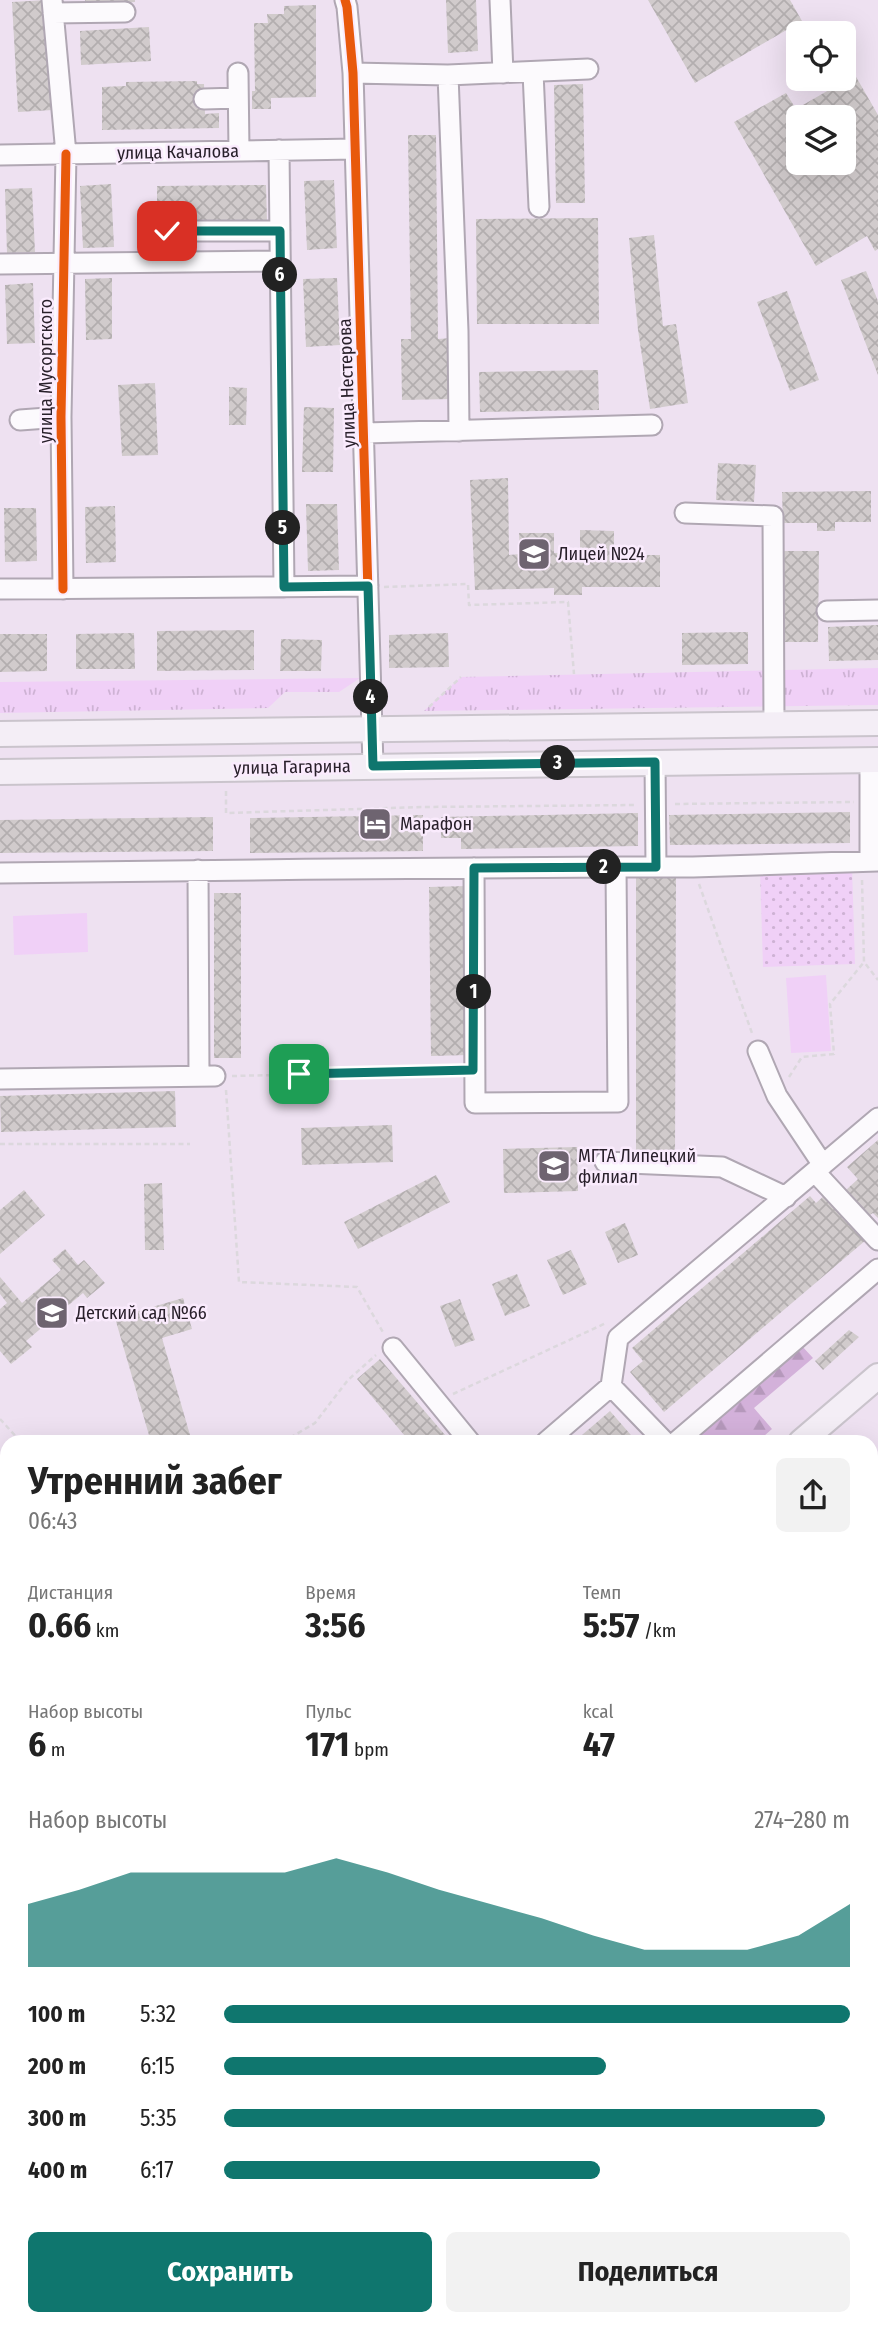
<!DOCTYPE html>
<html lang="ru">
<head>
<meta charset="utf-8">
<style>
  body { margin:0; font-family:"Fira Sans Condensed",sans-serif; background:#f2f2f2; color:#222; height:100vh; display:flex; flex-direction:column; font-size:26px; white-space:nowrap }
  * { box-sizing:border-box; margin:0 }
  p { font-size:23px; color:#767676 }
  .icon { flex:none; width:38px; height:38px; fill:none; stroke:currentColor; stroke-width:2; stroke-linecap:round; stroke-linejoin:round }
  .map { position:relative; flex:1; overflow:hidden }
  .side { position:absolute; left:0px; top:1435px; width:878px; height:891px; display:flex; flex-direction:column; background:#fff; border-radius:21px 21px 0 0; box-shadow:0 7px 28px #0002 }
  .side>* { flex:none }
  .buttons { position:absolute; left:786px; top:21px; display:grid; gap:14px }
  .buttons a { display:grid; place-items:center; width:70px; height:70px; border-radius:10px; background:#fff; box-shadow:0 7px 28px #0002; font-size:35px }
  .pin { position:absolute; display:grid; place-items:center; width:60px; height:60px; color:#fff; margin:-30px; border-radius:14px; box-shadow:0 4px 10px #0006 }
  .km { position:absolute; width:35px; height:35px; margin:-18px; border-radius:50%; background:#222; color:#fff; font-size:19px; line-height:35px; text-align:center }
  .round { display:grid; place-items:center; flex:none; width:74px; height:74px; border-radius:10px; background:#f2f2f2 }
  .head { display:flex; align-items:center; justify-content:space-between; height:119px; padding:0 28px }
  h1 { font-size:38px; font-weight:700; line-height:52px }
  .metrics { display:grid; grid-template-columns:repeat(3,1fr); gap:10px; height:119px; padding:7px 28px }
  .metrics div { display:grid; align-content:center }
  .metrics b { font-size:35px; font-weight:700 }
  .metrics small { font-size:19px; font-weight:400 }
  .metrics p { font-size:19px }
  .chart { height:196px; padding:14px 28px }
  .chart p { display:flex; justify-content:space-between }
  .chart svg { width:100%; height:126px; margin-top:7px; fill:#0f766e; opacity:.7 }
  .cta { display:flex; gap:14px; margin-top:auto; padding:14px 28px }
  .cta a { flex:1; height:80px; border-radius:10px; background:#0f766e; color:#fff; font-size:28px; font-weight:700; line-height:80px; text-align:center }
  .cta a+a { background:#f2f2f2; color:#222 }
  ul { padding:0 28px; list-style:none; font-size:23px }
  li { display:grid; grid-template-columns:112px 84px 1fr; align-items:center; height:52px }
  li i { height:18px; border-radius:9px; background:#0f766e }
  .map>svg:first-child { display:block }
  .grass { fill:url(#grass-tufts) }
  .forest { fill:url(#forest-firs) }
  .park { fill:url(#park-dots) }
  .garden { fill:#f0d0f7 }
  .building { fill:url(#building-cross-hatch); fill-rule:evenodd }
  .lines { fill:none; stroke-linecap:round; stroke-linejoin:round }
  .minor-casing { stroke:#b0a7b3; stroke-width:23 }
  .major-casing { stroke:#cac4cc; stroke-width:28 }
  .path { stroke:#dcd8dd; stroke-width:2.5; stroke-dasharray:5 3.5; stroke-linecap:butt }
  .minor { stroke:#fcfafd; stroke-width:19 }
  .major { stroke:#f4eef6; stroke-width:24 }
  .cycleway-casing { stroke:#faebfd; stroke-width:13 }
  .cycleway { stroke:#e8590c; stroke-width:9 }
  .route-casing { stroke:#fff; stroke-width:14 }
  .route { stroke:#0f766e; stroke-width:9 }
  .labels { text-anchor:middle; stroke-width:5; stroke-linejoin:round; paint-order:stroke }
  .street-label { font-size:18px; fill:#29202b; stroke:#faebfd }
  .poi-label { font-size:18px; fill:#29202b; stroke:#faebfd; text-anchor:start }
</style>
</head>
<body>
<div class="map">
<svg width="878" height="2325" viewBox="0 0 878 2325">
  <defs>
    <pattern id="grass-tufts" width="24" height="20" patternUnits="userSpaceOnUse" patternTransform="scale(1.75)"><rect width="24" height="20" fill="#f0d0f7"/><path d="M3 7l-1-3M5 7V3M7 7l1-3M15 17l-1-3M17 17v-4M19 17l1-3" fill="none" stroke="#ceb2d4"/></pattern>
    <pattern id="forest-firs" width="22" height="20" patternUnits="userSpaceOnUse" patternTransform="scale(1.75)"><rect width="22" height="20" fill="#d3b1da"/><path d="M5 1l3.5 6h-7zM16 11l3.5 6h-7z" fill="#b598bb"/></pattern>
    <pattern id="park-dots" width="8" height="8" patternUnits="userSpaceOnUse" patternTransform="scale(1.75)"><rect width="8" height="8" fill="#f0d0f7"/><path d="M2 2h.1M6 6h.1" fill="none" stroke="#ceb2d4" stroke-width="1.8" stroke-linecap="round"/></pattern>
    <pattern id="building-cross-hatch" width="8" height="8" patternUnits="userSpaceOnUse" patternTransform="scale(1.75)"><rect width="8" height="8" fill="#d1cbcc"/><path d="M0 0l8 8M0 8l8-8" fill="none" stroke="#b3aeaf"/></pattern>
  </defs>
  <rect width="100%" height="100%" fill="#eee1f1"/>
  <!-- grass -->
  <path class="grass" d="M878,668V705L424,711L461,677Z
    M360,678L339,692H285L268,708L0,713V682Z
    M153,2319H308L314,2325H158Z"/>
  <!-- forest -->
  <path class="forest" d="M801,1345L813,1358L754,1408L772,1429L757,1442H688Z
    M4,2036L7,2040V2087L0,2093V2040Z"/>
  <!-- park -->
  <path class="park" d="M852,868L855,964L763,967L760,871Z"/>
  <!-- garden -->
  <path class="garden" d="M87,913L88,952L14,955L13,916Z
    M826,975L831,1051L791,1053L786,978Z"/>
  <!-- building -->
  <path class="building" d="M47,0L53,110L18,112L12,2Z
    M85,0H135V2L86,6Z
    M446,0H476L478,51L448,53Z
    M648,0H790L802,21L695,83Z
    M316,5V97L271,98V109H252V91H255L254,23H268L267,14H284V6Z
    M149,27L151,61L81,65L80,31Z
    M855,75L878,115V249L875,251L867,236L816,266L734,122L786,93L796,109ZM798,117H844V163H798Z
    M197,81V84H204L205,114L219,113V128L102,130V87L126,86V82Z
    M583,84L585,203H556L554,85Z
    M408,135H436L438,339L451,338L452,399L402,400L401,339H411Z
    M334,180L337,248L307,250L304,181Z
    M111,184L114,247L83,248L80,186Z
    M266,185L267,222L157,223V186Z
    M32,188L35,252L7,253L5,189Z
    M598,218L599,324H477L476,219Z
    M654,235L663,326L676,324L688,403L650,409L638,330L629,238Z
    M866,271L878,301V375L841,280Z
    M112,278V339L86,340L85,279Z
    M337,278L340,345L306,347L303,279Z
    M33,283L35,343L7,344L5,285Z
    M787,291L819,380L790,391L757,302Z
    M598,370L599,410L480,412L479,372Z
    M155,383L158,455L122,456L118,385Z
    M229,387L247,388L246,425H229Z
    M304,407L334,408L333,472H302Z
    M718,463L756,465L754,502L716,500Z
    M508,478L509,555L520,554L519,533H554V553L580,552V530L614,531V555H660V587H582V595H554V588L475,590L470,480Z
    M871,491V522H835V531H817V523H783L782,492Z
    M306,504H337L339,570L308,571Z
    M115,506L116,562L86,563L85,507Z
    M4,508H36L37,561L5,562Z
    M784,551H819L818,642H782Z
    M878,625V660L829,661L828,627Z
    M254,630V670L157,671V631Z
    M748,632V664L682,665V633Z
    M134,633L135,669H76V634Z
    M448,633L449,667L389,668V635Z
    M0,634H47V671L0,672Z
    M281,639L322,640L321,671H280Z
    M850,812V843L670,845L669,815Z
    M638,813V846L461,849V838H441V817Z
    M423,815V851L250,853V818Z
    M213,817V851L0,853V820Z
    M636,876H676L675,1158H636Z
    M467,886L469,1055L431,1056L429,887Z
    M214,893H241V1058H214Z
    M175,1091L176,1127L1,1132L0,1096Z
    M392,1125L393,1162L302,1165L301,1128Z
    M878,1140V1218L873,1213L868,1216L846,1190L858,1179L847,1167Z
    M577,1147L578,1191L504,1193L503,1149Z
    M436,1175L450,1202L358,1249L344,1222Z
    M162,1183L164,1250H145L144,1184Z
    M24,1190L45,1215L0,1254V1210Z
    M826,1194L866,1240L664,1412L630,1372L643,1361L632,1348L810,1196L816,1203Z
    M625,1223L638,1255L618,1263L605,1232Z
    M65,1249L78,1265L84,1260L105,1283L87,1298L83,1293L26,1341L32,1347L11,1364L0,1351V1309L7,1303L0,1294V1277L22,1303L61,1270L52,1260Z
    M571,1250L587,1284L563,1295L547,1260Z
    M517,1274L530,1306L505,1316L492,1284Z
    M183,1298L192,1329L162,1338L192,1442H151L115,1318Z
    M460,1299L475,1340L455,1347L440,1306Z
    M849,1330L859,1337L823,1370L815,1361Z
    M380,1359L451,1442H410L357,1379Z
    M610,1411L637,1442H574Z
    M878,1464V1512L872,1517V1470Z
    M0,1897L7,1905V1969L0,1961Z
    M872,2034L878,2041V2047L872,2053Z
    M11,2319H72L77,2325H3Z
    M422,2319H445L449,2325H426Z
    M449,2319H482L488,2325H453Z
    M818,2319L819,2325H801L800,2320Z"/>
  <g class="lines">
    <defs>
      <path id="minor" d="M52,0L66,154L61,417L63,589
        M345,0L347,7L353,73L373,766
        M500,0L503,73
        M53,13L125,12
        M533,72L539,207
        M238,73L239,151
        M353,73L448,75L458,331L459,431
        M448,75L588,69
        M204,99L238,98
        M279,150L284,587
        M0,155L355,149
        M160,261L162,233L167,231H280
        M0,264L280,261
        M20,420L61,417
        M365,433L652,425
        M685,513L773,516L774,724
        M0,589L368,586
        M827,611L878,610
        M655,762L656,867
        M870,861V760
        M616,867H693L878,861
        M198,870L199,1076
        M0,873C205,870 411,868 616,867L618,1102L475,1103L474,868
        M758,1051L777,1096L823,1165
        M0,1079L215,1076
        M605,1162L722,1167L786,1197
        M815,1172L878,1240
        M393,1348L470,1442
        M611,1386L665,1442
        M546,1442L611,1386L618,1338L878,1118
        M676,1442L878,1269
        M0,1534L7,1542
        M872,1549L878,1544
        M872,1675L878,1687
        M0,1676L7,1669
        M872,1774L878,1771
        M0,1816L3,1813L7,1818
        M872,1999L878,2007
        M0,2020L7,2028
        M872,2168L878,2165
        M0,2181L7,2175
        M102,2319L108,2325
        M137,2319L142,2325
        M339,2319L345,2325
        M406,2319L411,2325
        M843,2319L844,2325
        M368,2325L376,2319"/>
      <path id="major" d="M0,734L878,723
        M0,772L878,760
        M801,1442L878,1376
        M0,2128L7,2122"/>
    </defs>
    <!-- minor casing -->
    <use href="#minor" class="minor-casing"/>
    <!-- major casing -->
    <use href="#major" class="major-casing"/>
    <!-- path -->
    <path class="path" d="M384,587L468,584L469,605L568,602L574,674
      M429,707L461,677
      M226,791V813L424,807L637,805
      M675,804L854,802
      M862,880L864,962L878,980
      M699,884L753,1036
      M232,1076L456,1071
      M789,1077L802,1057L834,1054L830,1004L864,962
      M226,1090L239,1282L357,1287L384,1334
      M0,1144H190
      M453,1394L606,1323
      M0,1419L21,1442
      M283,1442L315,1423L348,1380L376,1355
      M0,2302L7,2296
      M221,2319L222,2325"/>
    <!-- minor -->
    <use href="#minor" class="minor"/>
    <!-- major -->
    <use href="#major" class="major"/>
    <defs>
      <path id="cycleway" d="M345,0L347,7L353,73L373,766
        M63,589L61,417L66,154"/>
    </defs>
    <!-- cycleway casing -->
    <use href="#cycleway" class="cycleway-casing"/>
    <!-- cycleway -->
    <use href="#cycleway" class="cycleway"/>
  </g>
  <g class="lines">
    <defs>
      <path id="route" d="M167,231H280L284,587L368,586L373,766L655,762L656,867L474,868L473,1070L299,1074"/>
    </defs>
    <!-- route casing -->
    <use href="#route" class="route-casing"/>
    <!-- route -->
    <use href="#route" class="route"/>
  </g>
  <!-- icons -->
  <defs>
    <symbol id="school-square" viewBox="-11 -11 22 22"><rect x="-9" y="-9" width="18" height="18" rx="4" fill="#6e6470" stroke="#faebfd"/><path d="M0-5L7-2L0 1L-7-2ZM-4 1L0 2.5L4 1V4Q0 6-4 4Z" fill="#fff"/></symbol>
    <symbol id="hotel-square" viewBox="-11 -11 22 22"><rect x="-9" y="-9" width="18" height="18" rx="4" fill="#6e6470" stroke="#faebfd"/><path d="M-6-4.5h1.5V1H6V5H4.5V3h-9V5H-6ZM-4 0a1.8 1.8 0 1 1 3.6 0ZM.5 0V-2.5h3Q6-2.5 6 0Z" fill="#fff"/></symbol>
    <symbol id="university-square" viewBox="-11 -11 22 22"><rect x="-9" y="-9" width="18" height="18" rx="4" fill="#6e6470" stroke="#faebfd"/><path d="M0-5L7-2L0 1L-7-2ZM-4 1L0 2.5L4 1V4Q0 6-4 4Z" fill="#fff"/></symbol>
  </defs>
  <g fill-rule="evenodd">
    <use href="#school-square" x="515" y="535" width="38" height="38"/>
    <use href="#hotel-square" x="356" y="805" width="38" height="38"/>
    <use href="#university-square" x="535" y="1147" width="38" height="38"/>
    <use href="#school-square" x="33" y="1294" width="38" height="38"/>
  </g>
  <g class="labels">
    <!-- street labels -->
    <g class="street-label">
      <text transform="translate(178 152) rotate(-1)" y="6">улица Качалова</text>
      <text transform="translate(46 371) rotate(-90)" y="6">улица Мусоргского</text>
      <text transform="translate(347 383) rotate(-92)" y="6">улица Нестерова</text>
      <text transform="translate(292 767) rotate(-1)" y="6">улица Гагарина</text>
    </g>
    <!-- poi labels -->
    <g class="poi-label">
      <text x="558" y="560">Лицей №24</text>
      <text x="400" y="830">Марафон</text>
      <text x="578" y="1162">МГТА Липецкий<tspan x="578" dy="21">филиал</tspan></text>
      <text x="76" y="1319">Детский сад №66</text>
    </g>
  </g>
</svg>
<div class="buttons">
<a><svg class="icon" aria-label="locate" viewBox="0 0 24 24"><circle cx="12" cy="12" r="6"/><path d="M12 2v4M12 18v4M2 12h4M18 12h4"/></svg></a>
<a><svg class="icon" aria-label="layers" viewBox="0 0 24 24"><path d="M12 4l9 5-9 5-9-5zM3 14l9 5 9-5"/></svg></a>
</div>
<div class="pin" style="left:299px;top:1074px;background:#1e9e55"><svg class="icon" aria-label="arrive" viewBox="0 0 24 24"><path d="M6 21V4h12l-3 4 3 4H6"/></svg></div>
<div class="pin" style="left:167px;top:231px;background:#d93025"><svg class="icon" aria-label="check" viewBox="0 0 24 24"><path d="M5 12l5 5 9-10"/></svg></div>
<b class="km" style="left:474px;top:992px">1</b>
<b class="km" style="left:604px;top:867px">2</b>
<b class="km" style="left:558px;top:763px">3</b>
<b class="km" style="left:371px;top:697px">4</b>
<b class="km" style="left:283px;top:528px">5</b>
<b class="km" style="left:280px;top:275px">6</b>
<section class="side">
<div class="head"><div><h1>Утренний забег</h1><p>06:43</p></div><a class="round"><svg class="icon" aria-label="share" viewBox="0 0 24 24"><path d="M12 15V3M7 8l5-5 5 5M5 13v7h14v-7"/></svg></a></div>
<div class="metrics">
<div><p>Дистанция</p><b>0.66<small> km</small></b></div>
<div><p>Время</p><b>3:56</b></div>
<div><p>Темп</p><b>5:57<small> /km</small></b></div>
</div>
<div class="metrics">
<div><p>Набор высоты</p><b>6<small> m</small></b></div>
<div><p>Пульс</p><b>171<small> bpm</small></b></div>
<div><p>kcal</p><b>47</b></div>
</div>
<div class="chart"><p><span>Набор высоты</span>274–280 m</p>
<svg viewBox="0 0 160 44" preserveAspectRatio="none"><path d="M0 44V22L10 17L20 11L30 11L40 11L50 11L60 6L70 11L80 17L90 22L100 27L110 33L120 38L130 38L140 38L150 33L160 22V44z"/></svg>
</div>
<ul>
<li><b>100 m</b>5:32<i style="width:100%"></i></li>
<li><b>200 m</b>6:15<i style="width:61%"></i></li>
<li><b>300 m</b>5:35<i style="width:96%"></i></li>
<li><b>400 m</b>6:17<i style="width:60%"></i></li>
</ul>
<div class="cta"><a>Сохранить</a><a>Поделиться</a></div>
</section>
</div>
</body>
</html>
